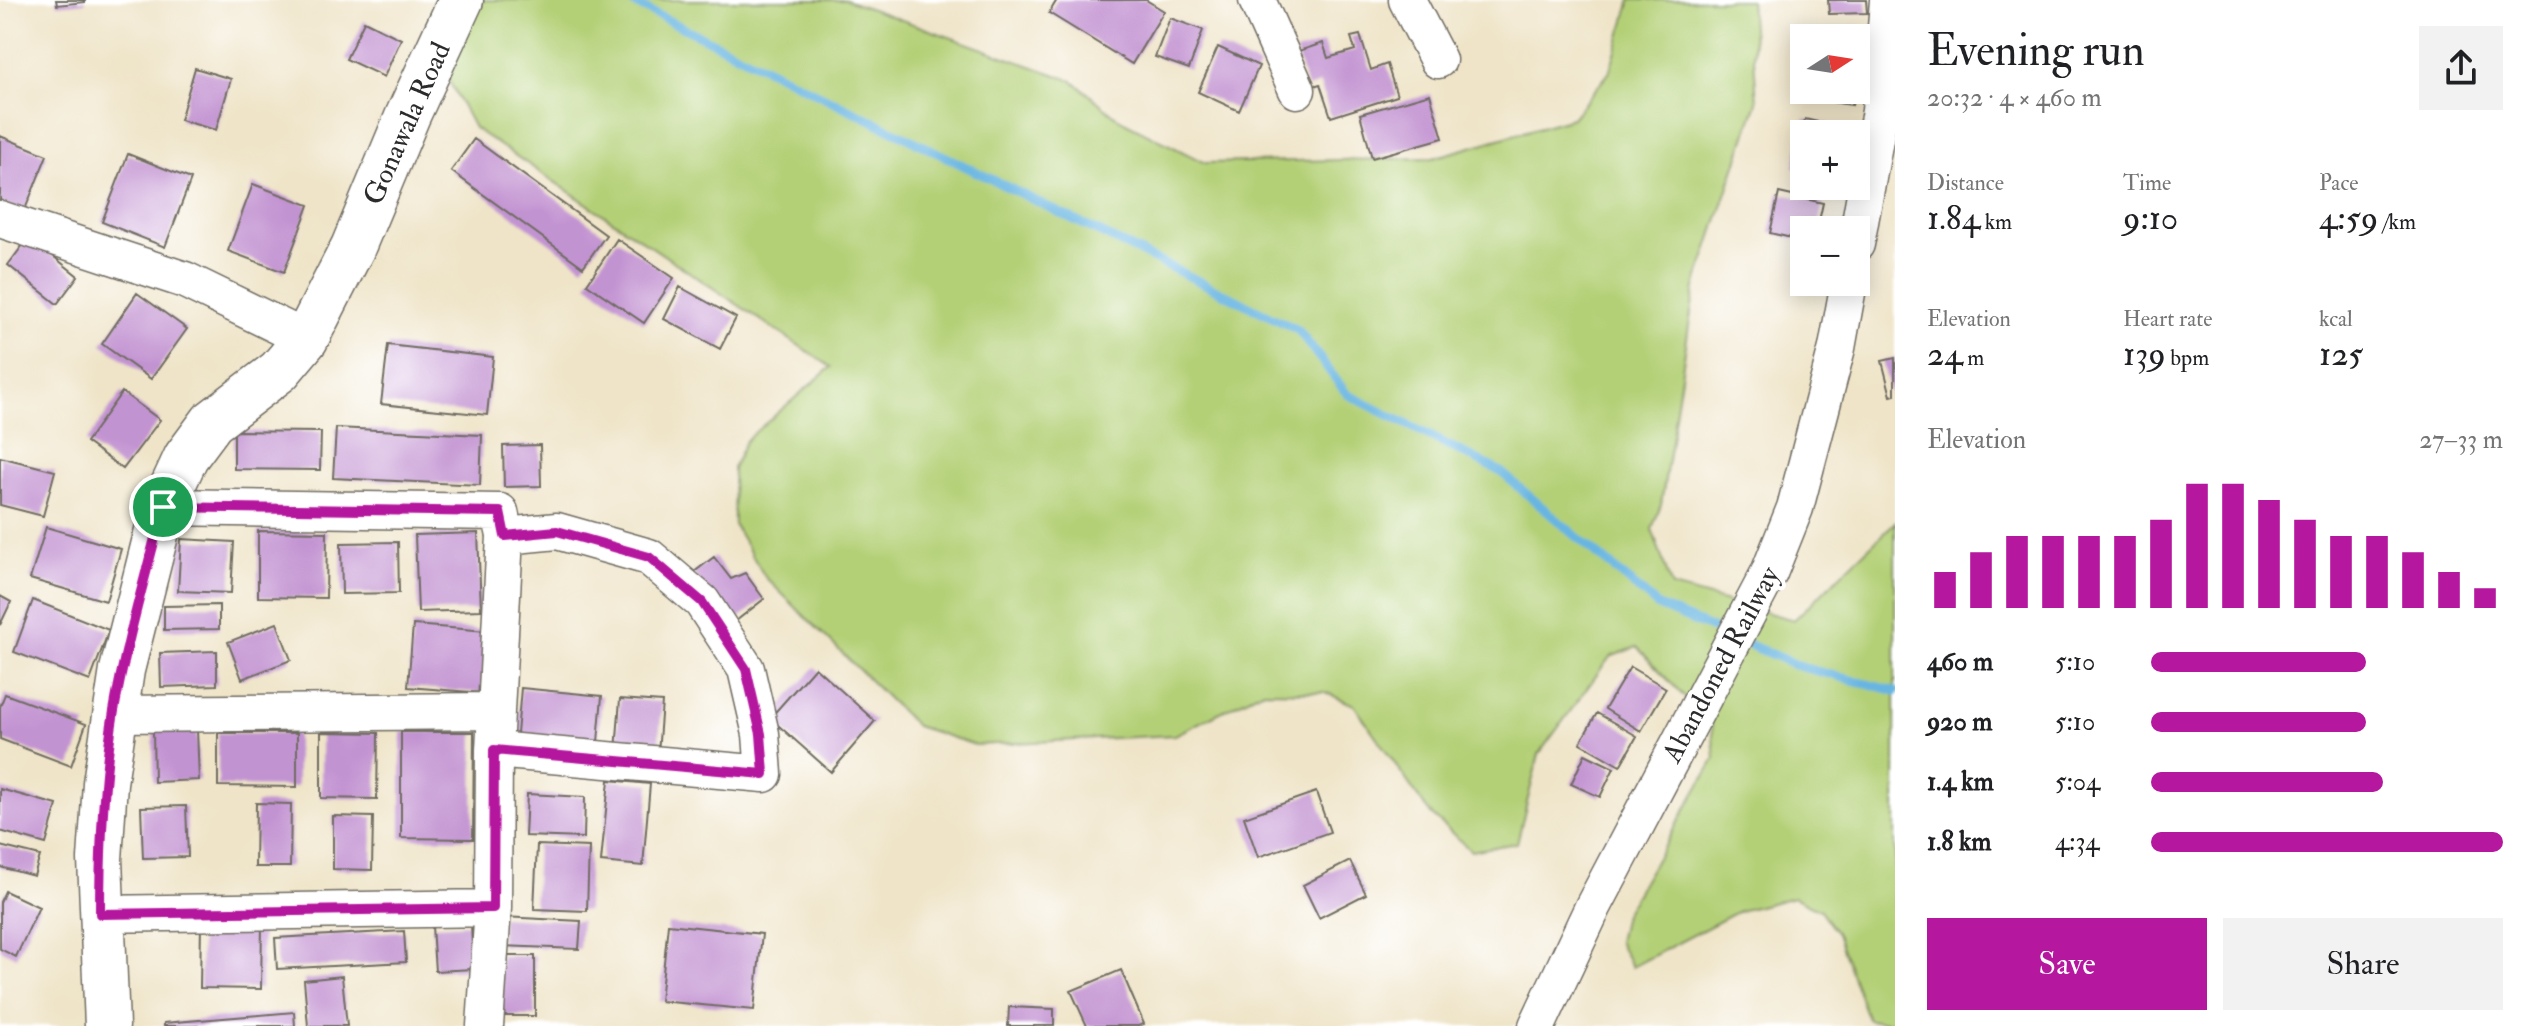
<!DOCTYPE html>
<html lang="en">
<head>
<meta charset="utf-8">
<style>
  body { margin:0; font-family:"IM FELL Double Pica",serif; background:#f2f2f2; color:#202124; height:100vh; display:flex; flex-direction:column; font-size:30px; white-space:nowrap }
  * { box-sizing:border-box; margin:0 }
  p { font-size:26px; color:#757577 }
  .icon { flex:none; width:44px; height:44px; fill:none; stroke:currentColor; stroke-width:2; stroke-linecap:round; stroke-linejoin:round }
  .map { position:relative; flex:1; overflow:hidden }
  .side { display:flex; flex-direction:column; background:#fff; width:640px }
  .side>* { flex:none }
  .needle { width:52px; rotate:78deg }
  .fabs { position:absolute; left:1790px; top:24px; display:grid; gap:16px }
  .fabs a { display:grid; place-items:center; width:80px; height:80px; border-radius:0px; background:#fff; box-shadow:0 4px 20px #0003; font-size:40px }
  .pin { position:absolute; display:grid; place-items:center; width:68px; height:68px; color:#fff; margin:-34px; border:4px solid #fff; border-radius:50%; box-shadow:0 2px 8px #0007 }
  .round { display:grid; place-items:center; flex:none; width:84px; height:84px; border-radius:0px; background:#f2f2f2 }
  .headline { display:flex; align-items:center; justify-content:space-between; height:136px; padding:0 32px }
  h1 { font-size:44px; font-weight:600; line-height:60px }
  .figures { display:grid; grid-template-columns:repeat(3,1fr); gap:12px; height:136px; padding:8px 32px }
  .figures div { display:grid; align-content:center }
  .figures b { font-size:34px; font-weight:600 }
  .figures small { font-size:22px; font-weight:400 }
  .figures p { font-size:22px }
  .chart { height:224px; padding:16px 32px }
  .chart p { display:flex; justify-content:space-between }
  .chart svg { width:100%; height:144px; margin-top:8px; stroke:#b5179e; stroke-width:6 }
  .cta { display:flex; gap:16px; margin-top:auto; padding:16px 32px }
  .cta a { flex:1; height:92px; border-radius:0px; background:#b5179e; color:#fff; font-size:32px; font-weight:600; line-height:92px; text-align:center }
  .cta a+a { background:#f2f2f2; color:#202124 }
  ul { padding:0 32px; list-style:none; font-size:26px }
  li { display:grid; grid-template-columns:128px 96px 1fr; align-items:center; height:60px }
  li i { height:20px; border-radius:10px; background:#b5179e }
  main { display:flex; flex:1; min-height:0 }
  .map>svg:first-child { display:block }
  .green { fill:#b4d077; stroke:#707e51; stroke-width:2 }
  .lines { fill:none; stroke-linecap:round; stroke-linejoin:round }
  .stream { stroke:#68b5e2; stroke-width:9 }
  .building { fill:#c293d1 }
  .minor-casing { stroke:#706c62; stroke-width:39 }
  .tertiary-casing { stroke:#706c62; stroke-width:47 }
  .minor { stroke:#fff; stroke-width:36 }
  .tertiary { stroke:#fff; stroke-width:44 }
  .route-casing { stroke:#fff; stroke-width:16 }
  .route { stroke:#b5179e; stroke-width:10 }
  .labels { text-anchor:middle; stroke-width:8; stroke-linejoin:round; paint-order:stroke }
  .street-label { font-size:28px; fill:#2b2b2b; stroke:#fff }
</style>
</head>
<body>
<main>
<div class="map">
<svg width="1895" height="1026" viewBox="0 0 1895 1026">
  <rect width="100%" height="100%" fill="#fff"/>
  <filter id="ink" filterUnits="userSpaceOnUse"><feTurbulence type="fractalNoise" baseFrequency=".0125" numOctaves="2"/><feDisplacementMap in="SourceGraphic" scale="16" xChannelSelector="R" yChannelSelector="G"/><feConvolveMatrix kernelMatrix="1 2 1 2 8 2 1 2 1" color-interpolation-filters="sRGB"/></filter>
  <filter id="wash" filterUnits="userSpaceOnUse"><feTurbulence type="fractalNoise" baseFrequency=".006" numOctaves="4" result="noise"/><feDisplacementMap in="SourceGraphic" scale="32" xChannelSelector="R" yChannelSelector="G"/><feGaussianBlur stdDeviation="1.8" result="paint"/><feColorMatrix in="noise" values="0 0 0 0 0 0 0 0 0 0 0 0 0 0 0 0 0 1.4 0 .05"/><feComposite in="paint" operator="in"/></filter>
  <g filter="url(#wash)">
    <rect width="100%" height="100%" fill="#efe4c8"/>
    <!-- green -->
    <path class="green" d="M437,0H846L1073,81L1120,120L1205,163L1433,158L1572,118L1609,73L1631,0H1750L1757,102L1695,287L1661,505L1652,529L1672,587L1794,620L1895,522V1023L1868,1020L1837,934L1820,910L1794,897L1739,911L1632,967L1618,942L1624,914L1715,759L1712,726L1637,647L1610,657L1539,754L1517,843L1471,851L1428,811L1354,705L1325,692L1262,691L1175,735L975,745L916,726L765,577L734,525L733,468L746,440L831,367L474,128L448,79Z"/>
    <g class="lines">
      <!-- stream -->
      <path class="stream" d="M627,0L1298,330L1347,394L1501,472L1658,606L1729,636
        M1743,642L1801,667L1895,691"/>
    </g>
    <g id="blocks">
      <!-- building -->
      <path class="building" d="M56,0H85V2L57,5Z
        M1057,0H1146L1164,11L1132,64L1049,13Z
        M1828,0H1866L1867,13L1829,14Z
        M1170,18L1203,30L1189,69L1155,57Z
        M364,21L401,39L384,77L346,59Z
        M1360,35L1371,70L1387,64L1397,96L1331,117L1320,84L1307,88L1296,52L1323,43L1328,58L1355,50L1351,37Z
        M1218,47L1259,66L1239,111L1198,92Z
        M195,68L231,79L216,130L180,120Z
        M1813,90H1854L1852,105L1812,99Z
        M1430,94L1443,138L1372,158L1360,114Z
        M1805,119L1848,129L1847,134H1804V169L1794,167Z
        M0,136L47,155L24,212L0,202Z
        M474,139L606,235L583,267L451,171Z
        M128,154L191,179L165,247L102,222Z
        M253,184L309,205L284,272L228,251Z
        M1779,193L1823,203L1817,230H1804V241L1770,233Z
        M29,237L78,276L57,304L8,265Z
        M617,239L674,278L644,323L587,284Z
        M680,287L736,318L720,349L664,319Z
        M137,293L187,329L151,379L102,344Z
        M388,345L493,357L487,415L381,404Z
        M1895,358V395L1891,396L1882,361Z
        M122,392L160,420L123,469L86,442Z
        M336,428L482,435L480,485L333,478Z
        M234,431L321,432L320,470L234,469Z
        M540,445L541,486L504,487L503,446Z
        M0,457L55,471L43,516L0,505Z
        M46,527L121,549L106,601L30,579Z
        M258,531L327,532L326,598L258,597Z
        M478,533L481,610L418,612L415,535Z
        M181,539L234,542L231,593L178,591Z
        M398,542L399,593L342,594L341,543Z
        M714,557L731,579L745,573L764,599L732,624L693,573Z
        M0,596L11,602L0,625Z
        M33,600L109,630L90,681L14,652Z
        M219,605V629L164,630V606Z
        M277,623L291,660L242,679L228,642Z
        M413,625L487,631L483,693L408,687Z
        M217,651V685L161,687L160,653Z
        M815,667L875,721L831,772L770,718Z
        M1630,667L1666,688L1641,731L1605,709Z
        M521,688L602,696L598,742L517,734Z
        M5,694L86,724L71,766L0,739V707Z
        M620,699L662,702L658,754L616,751Z
        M1597,713L1637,736L1620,766L1580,743Z
        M197,730L199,780L154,782L153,731Z
        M321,732L378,733L377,799L321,798Z
        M401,732H474L473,839L401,838Z
        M218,733H297V787L218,786Z
        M1585,754L1614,768L1600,797L1571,784Z
        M609,780L650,784L643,866L601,862Z
        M0,789L57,805L46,844L0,831Z
        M1316,792L1330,832L1258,857L1244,817Z
        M527,794L585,797L584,838L525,836Z
        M256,803L291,804L290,867H255Z
        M186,806L188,857L143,858L141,807Z
        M333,816L373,817L372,870L333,869Z
        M537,845L589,847L587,911L534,909Z
        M0,846L40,856L34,876L0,867Z
        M1350,861L1366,894L1319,918L1303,885Z
        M5,891L39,907L16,957L0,949V902Z
        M502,917L581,921L579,949L501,946Z
        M201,922L262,923L261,989L200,988Z
        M471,924L473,969L435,971L432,926Z
        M668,924L762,934L754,1010L660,1001Z
        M404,931L406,962L277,969L275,938Z
        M500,956H535V1016H500Z
        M1121,970L1144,1024L1138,1026H1087L1071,991Z
        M342,976L347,1026H308L304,980Z
        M1009,1007L1054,1009V1026H1008Z
        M294,1012L295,1026H164V1023Z"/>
    </g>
  </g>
  <g filter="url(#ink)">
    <use href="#blocks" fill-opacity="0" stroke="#706c62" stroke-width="2"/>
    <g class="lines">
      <defs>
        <path id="minor" d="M1257,0L1297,90
          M1407,0L1438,60
          M0,219L185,280L306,339
          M1856,244L1880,111L1888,0
          M114,714L495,711
          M494,750L764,774L761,734L746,669L702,602L649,557L557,531L505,536
          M100,914L493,908L494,750L505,536L500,512L163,507
          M485,1026L493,908
          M1537,1026L1593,907L1769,573L1795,508L1837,348L1849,282"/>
        <path id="tertiary" d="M107,1026L100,859L105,783L122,670L163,507L186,457L212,422L279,371L306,339L353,247L408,115L461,0"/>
      </defs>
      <!-- minor casing -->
      <use href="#minor" class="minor-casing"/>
      <!-- tertiary casing -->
      <use href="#tertiary" class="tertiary-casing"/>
      <!-- minor -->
      <use href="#minor" class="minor"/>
      <!-- tertiary -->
      <use href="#tertiary" class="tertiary"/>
    </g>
  </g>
  <g class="lines" filter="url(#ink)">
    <defs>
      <path id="route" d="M163,507L500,512L505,536L557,531L649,557L702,602L746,669L761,734L764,774L494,750L493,908L100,914C100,846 103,778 114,711C126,642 146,575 163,507Z"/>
    </defs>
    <!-- route casing -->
    <use href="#route" class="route-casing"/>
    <!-- route -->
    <use href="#route" class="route"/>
  </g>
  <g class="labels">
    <!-- street labels -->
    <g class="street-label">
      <text transform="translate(406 123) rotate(-66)" y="10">Gonawala Road</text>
      <text transform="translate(1720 664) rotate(-62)" y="10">Abandoned Railway</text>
    </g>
  </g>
</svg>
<div class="fabs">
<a><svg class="needle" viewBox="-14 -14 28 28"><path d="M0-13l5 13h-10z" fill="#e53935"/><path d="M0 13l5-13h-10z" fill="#757577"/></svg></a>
<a>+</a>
<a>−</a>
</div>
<div class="pin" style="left:163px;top:507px;background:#1e9e55"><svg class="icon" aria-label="arrive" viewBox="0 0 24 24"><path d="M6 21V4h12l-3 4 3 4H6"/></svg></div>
</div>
<section class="side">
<div class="headline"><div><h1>Evening run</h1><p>20:32 · 4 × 460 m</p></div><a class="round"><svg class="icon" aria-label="share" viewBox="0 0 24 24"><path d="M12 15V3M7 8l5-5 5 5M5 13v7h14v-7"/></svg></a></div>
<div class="figures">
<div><p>Distance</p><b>1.84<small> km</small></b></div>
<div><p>Time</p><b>9:10</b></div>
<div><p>Pace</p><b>4:59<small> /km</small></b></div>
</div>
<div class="figures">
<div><p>Elevation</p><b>24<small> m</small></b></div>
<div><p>Heart rate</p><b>139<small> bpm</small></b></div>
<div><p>kcal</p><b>125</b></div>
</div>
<div class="chart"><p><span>Elevation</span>27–33 m</p>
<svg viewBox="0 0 160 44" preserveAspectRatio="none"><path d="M5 44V33M15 44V27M25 44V22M35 44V22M45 44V22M55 44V22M65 44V17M75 44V6M85 44V6M95 44V11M105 44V17M115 44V22M125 44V22M135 44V27M145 44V33M155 44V38"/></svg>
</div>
<ul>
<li><b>460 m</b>5:10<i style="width:61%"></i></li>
<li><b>920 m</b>5:10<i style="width:61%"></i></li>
<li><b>1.4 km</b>5:04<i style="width:66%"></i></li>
<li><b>1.8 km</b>4:34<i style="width:100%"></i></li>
</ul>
<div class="cta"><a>Save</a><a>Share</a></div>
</section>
</main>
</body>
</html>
